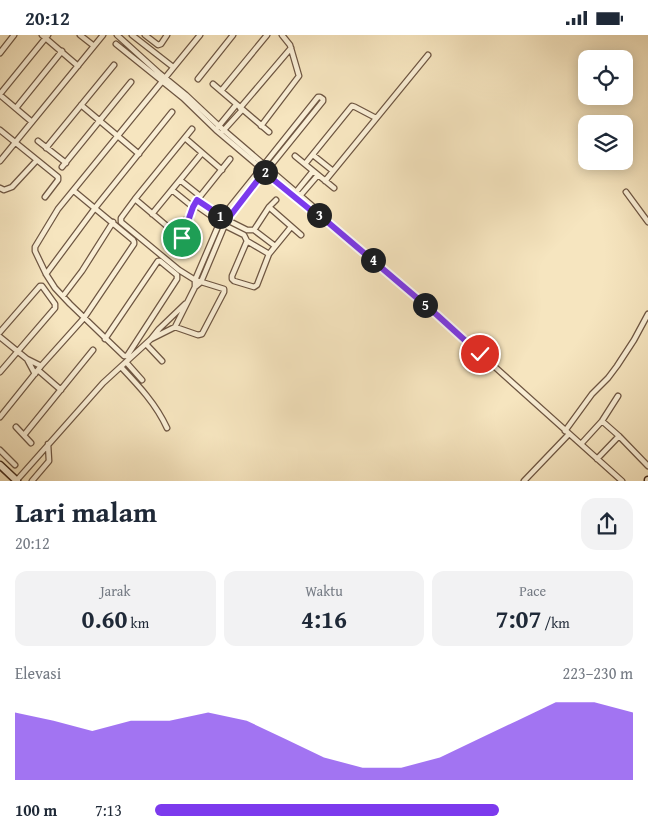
<!DOCTYPE html>
<html lang="id">
<head>
<meta charset="utf-8">
<style>
  body { margin:0; font-family:"Gentium Book Plus",serif; background:#f2f2f3; color:#1f2937; height:100vh; display:flex; flex-direction:column; font-size:19px; white-space:nowrap }
  * { box-sizing:border-box; margin:0 }
  p { font-size:16px; color:#747a83 }
  .icon { flex:none; width:28px; height:28px; fill:none; stroke:currentColor; stroke-width:2; stroke-linecap:round; stroke-linejoin:round }
  .map { position:relative; height:446px; overflow:hidden }
  .side { display:flex; flex-direction:column; background:#fff; flex:1 }
  .side>* { flex:none }
  .controls { position:absolute; left:578px; top:15px; display:grid; gap:10px }
  .controls a { display:grid; place-items:center; width:55px; height:55px; border-radius:10px; background:#fff; box-shadow:0 2px 12px #0003; font-size:25px }
  .pin { position:absolute; display:grid; place-items:center; width:42px; height:42px; color:#fff; margin:-21px; border:2px solid #fff; border-radius:50%; box-shadow:0 1px 5px #0007 }
  .km { position:absolute; width:25px; height:25px; margin:-12px; border-radius:50%; background:#222; color:#fff; font-size:14px; line-height:25px; text-align:center }
  .round { display:grid; place-items:center; flex:none; width:52px; height:52px; border-radius:15px; background:#f2f2f3 }
  .headline { display:flex; align-items:center; justify-content:space-between; height:85px; padding:0 15px }
  h1 { font-size:28px; font-weight:800; line-height:38px }
  .metrics { display:grid; grid-template-columns:repeat(3,1fr); gap:8px; height:85px; padding:5px 15px }
  .metrics div { display:grid; align-content:center; border-radius:12px; background:#f2f2f3; text-align:center }
  .metrics b { font-size:25px; font-weight:800 }
  .metrics small { font-size:14px; font-weight:400 }
  .metrics p { font-size:14px }
  .chart { height:140px; padding:10px 15px }
  .chart p { display:flex; justify-content:space-between }
  .chart svg { width:100%; height:90px; margin-top:5px; fill:#7c3aed; opacity:.7 }
  ul { padding:0 15px; list-style:none; font-size:16px }
  li { display:grid; grid-template-columns:80px 60px 1fr; align-items:center; height:38px }
  li i { height:12px; border-radius:6px; background:#7c3aed }
  .status { display:flex; justify-content:space-between; align-items:center; height:35px; padding:0 25px; background:#fff; direction:ltr }
  .status svg { height:14px; fill:currentColor }
  .map>svg:first-child { display:block }
  .lines { fill:none; stroke-linecap:round; stroke-linejoin:round }
  .street-casing { stroke:#6e5642; stroke-width:7 }
  .secondary-casing { stroke:#402718; stroke-width:9 }
  .street { stroke:#f9eed5; stroke-width:4.5 }
  .secondary { stroke:#f9eed5; stroke-width:6 }
  .route-casing { stroke:#fff; stroke-width:10 }
  .route { stroke:#7c3aed; stroke-width:6 }
</style>
</head>
<body>
<div class="status"><b>20:12</b><svg viewBox="0 0 49 12"><path d="M0 12V9h3v3zM5 12V6h3v6zM10 12V3h3v9zM15 12V0h3v12zM26 1h20v11H26zM47 4h2v5h-2z"/></svg></div>
<div class="map">
<svg width="648" height="446" viewBox="0 0 648 446">
  <rect width="100%" height="100%" fill="#f6e5bf"/>
  <filter id="stains"><feTurbulence type="fractalNoise" baseFrequency=".004" numOctaves="4"/><feColorMatrix values="0 0 0 0 .2 0 0 0 0 .09 0 0 0 0 .02 0 0 0 .5 -.17"/></filter>
  <radialGradient id="worn" r=".72"><stop offset=".6" stop-color="#630" stop-opacity="0"/><stop offset="1" stop-color="#630" stop-opacity=".3"/></radialGradient>
  <g class="lines">
    <defs>
      <path id="street" d="M42,0L78,31
        M80,0L94,11
        M117,0L159,38L186,60L219,91L317,175V179
        M132,0L173,32
        M145,0L158,10L161,9L167,0
        M116,9L183,63L216,95L313,177L317,179L437,280L622,446
        M0,18L14,0
        M198,44L233,0
        M213,49L269,97
        M221,56L267,0
        M0,59L48,0
        M0,60L32,87
        M81,70L139,119
        M16,73L62,16
        M240,73L291,13
        M261,91L299,41L290,10L282,0
        M218,92L236,70
        M0,95L58,142V145L45,162
        M223,96L242,75
        M185,103L222,135
        M38,106L66,128
        M46,113L114,30
        M313,120L333,136
        M295,121L334,153
        M0,126L103,0
        M305,129L352,71L355,72L376,83
        M62,132L131,47
        M180,145L200,161
        M325,146L428,20
        M0,153L4,155L12,152L37,125
        M172,155L193,172
        M296,157L313,136
        M626,157L648,187
        M299,162L318,140
        M135,164L181,203
        M197,165L227,185L247,195H254L275,211
        M194,169L224,190L244,200L247,206L269,219
        M269,172L301,200
        M152,179L202,118
        M254,195L269,172L276,165
        M175,198L184,186L189,182
        M247,206L232,241V244L234,246L254,252L257,250L269,219L291,192
        M176,214L181,203L194,169L230,124
        M46,239L95,173L172,77
        M63,261L82,236L113,187
        M175,292L198,300L202,299L224,257V254L195,245L179,235L121,187V183L135,164L192,94
        M0,297L40,251H42L55,269V273L0,337
        M0,302L27,324
        M105,304L158,226H160L177,240V244L127,321H124L70,269L55,253L46,239L35,216V212L58,174L200,0
        M151,304L175,292L195,252L201,247L227,185L323,66V64L320,62H318L222,182L195,245V252
        M146,309L162,326
        M126,327L142,345
        M121,332C139,351 156,369 167,393
        M38,335L61,355
        M35,339L27,324L41,331
        M0,382L41,331L84,283L134,209V207L133,205L74,156
        M602,386L619,401L648,431
        M16,392L31,408
        M565,396L592,359L608,343L617,331L634,305L648,279
        M24,400L93,315
        M581,409L602,386L618,361
        M0,415L15,430
        M597,424L619,401
        M17,445L103,348L151,304L159,294L185,269
        M32,446L49,426L48,409
        M524,446L569,399"/>
      <path id="secondary" d="M0,430L17,446
        M648,446V445"/>
    </defs>
    <!-- street casing -->
    <use href="#street" class="street-casing"/>
    <!-- secondary casing -->
    <use href="#secondary" class="secondary-casing"/>
    <!-- street -->
    <use href="#street" class="street"/>
    <!-- secondary -->
    <use href="#secondary" class="secondary"/>
  </g>
  <g class="lines">
    <defs>
      <path id="route" d="M182,203L193,172L197,165L227,185L264,137L313,177L317,178L437,280L480,319"/>
    </defs>
    <!-- route casing -->
    <use href="#route" class="route-casing"/>
    <!-- route -->
    <use href="#route" class="route"/>
  </g>
  <rect width="100%" height="100%" filter="url(#stains)"/>
  <rect width="100%" height="100%" fill="url(#worn)"/>
</svg>
<div class="controls">
<a><svg class="icon" aria-label="locate" viewBox="0 0 24 24"><circle cx="12" cy="12" r="6"/><path d="M12 2v4M12 18v4M2 12h4M18 12h4"/></svg></a>
<a><svg class="icon" aria-label="layers" viewBox="0 0 24 24"><path d="M12 4l9 5-9 5-9-5zM3 14l9 5 9-5"/></svg></a>
</div>
<div class="pin" style="left:182px;top:203px;background:#1e9e55"><svg class="icon" aria-label="arrive" viewBox="0 0 24 24"><path d="M6 21V4h12l-3 4 3 4H6"/></svg></div>
<div class="pin" style="left:480px;top:319px;background:#d93025"><svg class="icon" aria-label="check" viewBox="0 0 24 24"><path d="M5 12l5 5 9-10"/></svg></div>
<b class="km" style="left:220px;top:181px">1</b>
<b class="km" style="left:265px;top:137px">2</b>
<b class="km" style="left:319px;top:180px">3</b>
<b class="km" style="left:373px;top:225px">4</b>
<b class="km" style="left:425px;top:270px">5</b>
</div>
<section class="side">
<div class="headline"><div><h1>Lari malam</h1><p>20:12</p></div><a class="round"><svg class="icon" aria-label="share" viewBox="0 0 24 24"><path d="M12 15V3M7 8l5-5 5 5M5 13v7h14v-7"/></svg></a></div>
<div class="metrics">
<div><p>Jarak</p><b>0.60<small> km</small></b></div>
<div><p>Waktu</p><b>4:16</b></div>
<div><p>Pace</p><b>7:07<small> /km</small></b></div>
</div>
<div class="chart"><p><span>Elevasi</span>223–230 m</p>
<svg viewBox="0 0 160 44" preserveAspectRatio="none"><path d="M0 44V11L10 15L20 20L30 15L40 15L50 11L60 15L70 24L80 33L90 38L100 38L110 33L120 24L130 15L140 6L150 6L160 11V44z"/></svg>
</div>
<ul>
<li><b>100 m</b>7:13<i style="width:72%"></i></li>
</ul>
</section>
</body>
</html>
